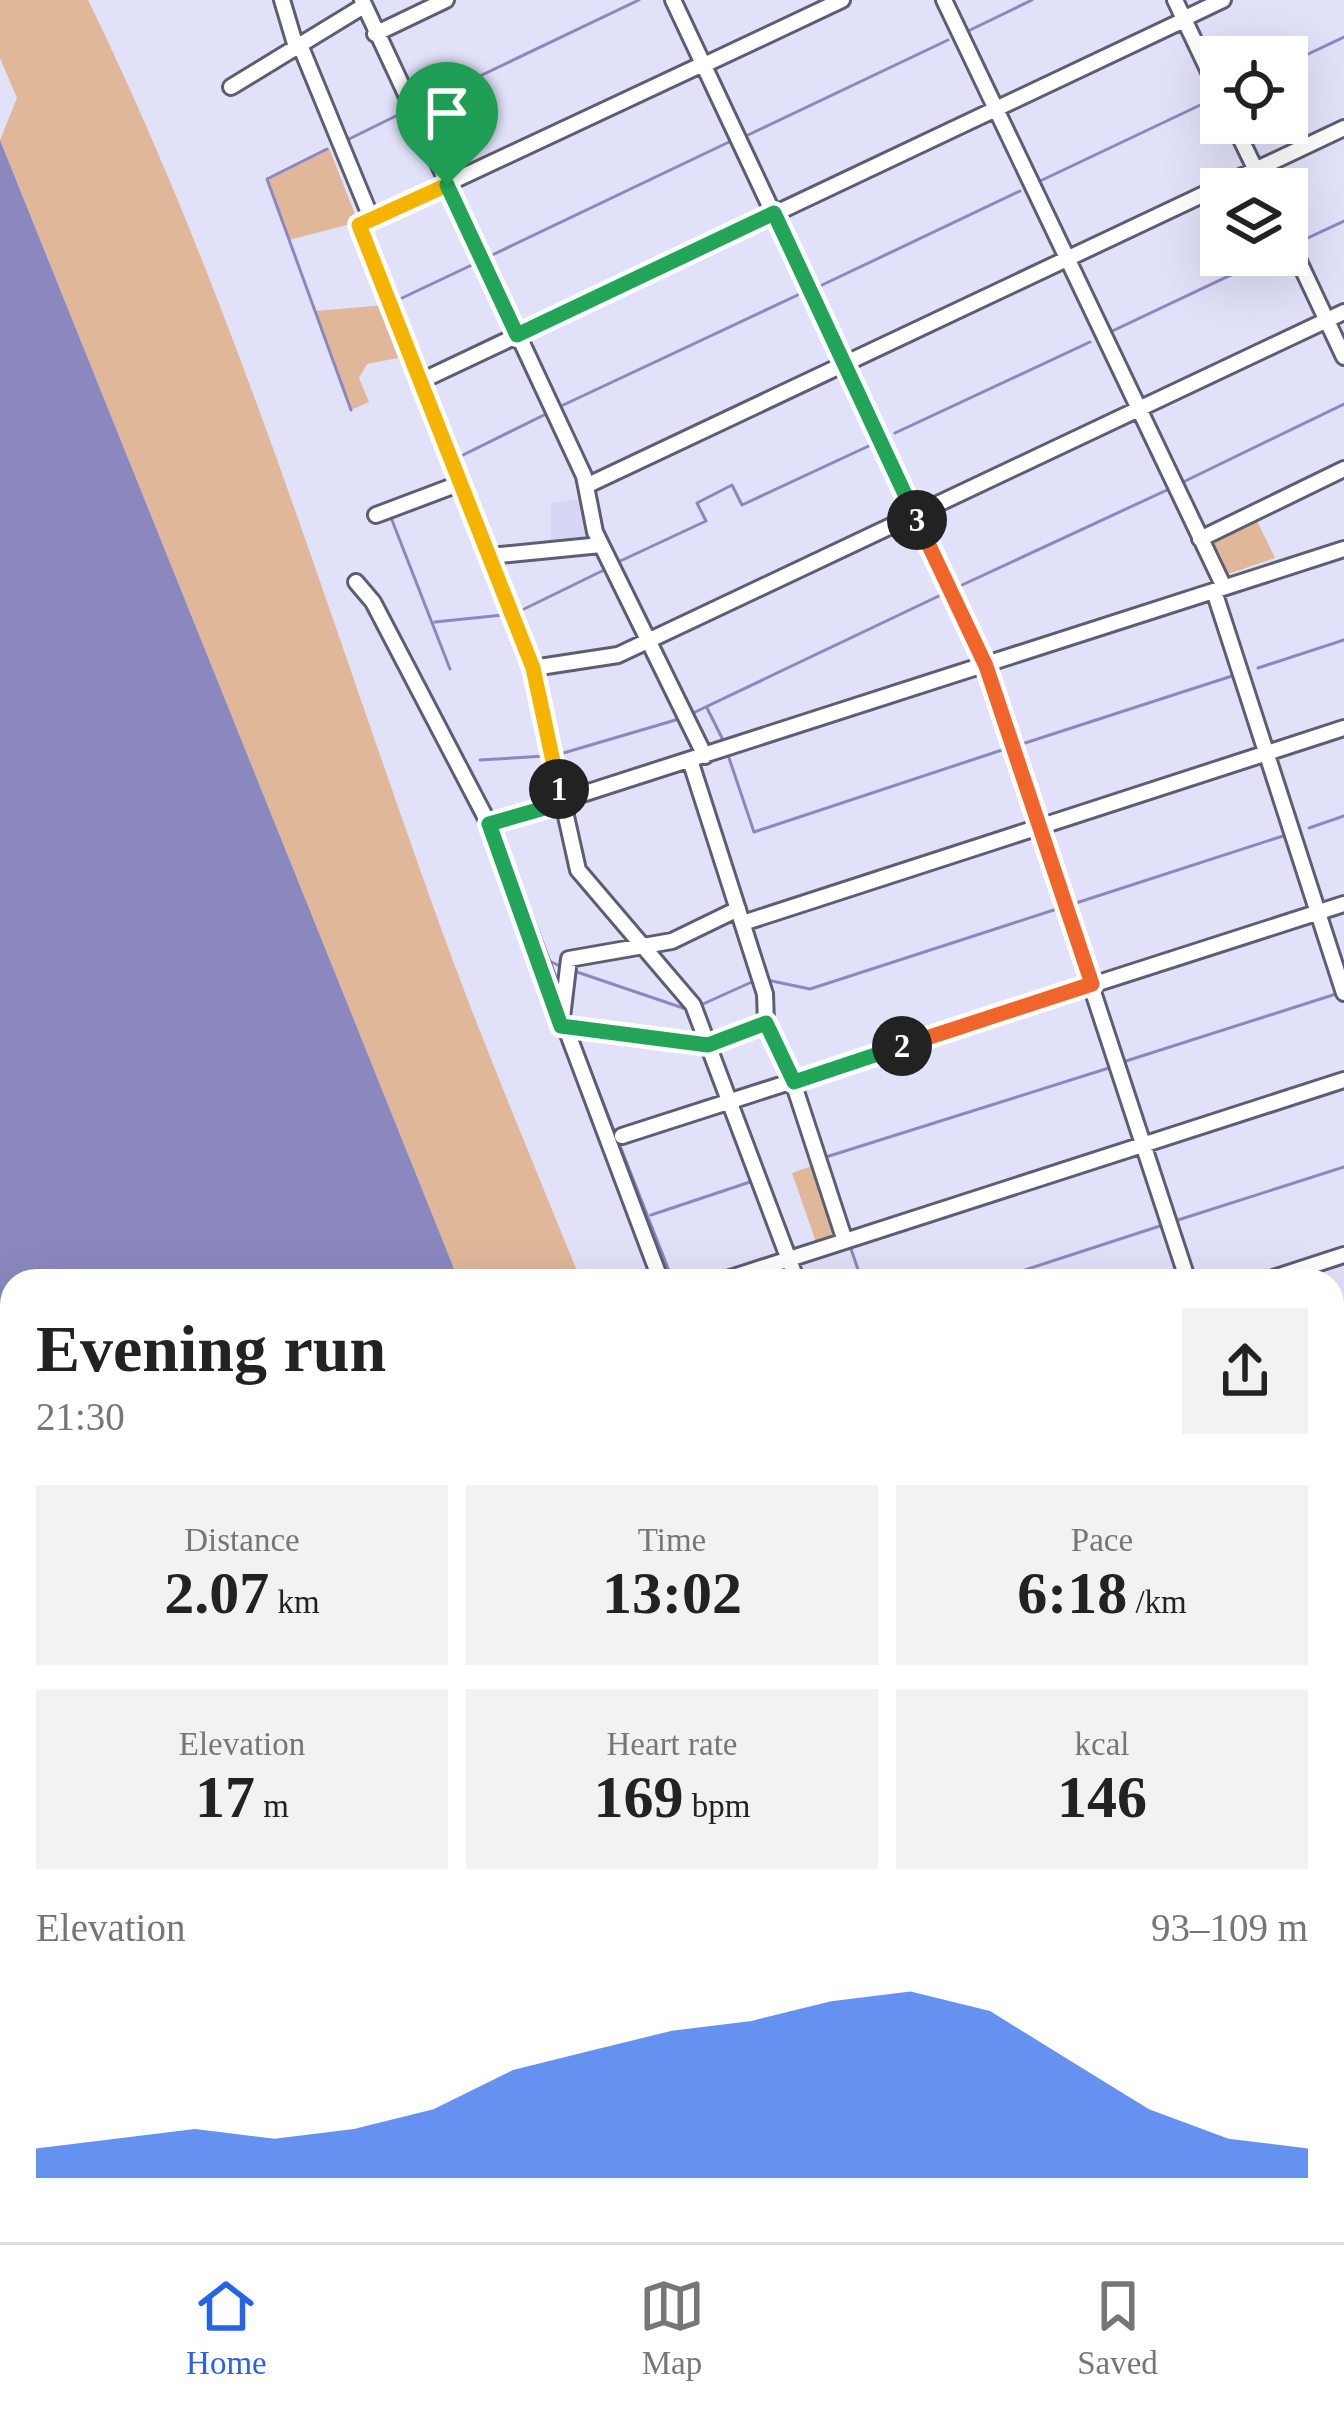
<!DOCTYPE html>
<html lang="en">
<head>
<meta charset="utf-8">
<style>
  body { margin:0; font-family:"Times New Roman",serif; background:#f2f2f2; color:#222; height:100vh; display:flex; flex-direction:column; font-size:45px; white-space:nowrap }
  * { box-sizing:border-box; margin:0 }
  p { font-size:39px; color:#767676 }
  .icon { flex:none; width:66px; height:66px; fill:none; stroke:currentColor; stroke-width:2; stroke-linecap:round; stroke-linejoin:round }
  .map { position:relative; flex:1; overflow:hidden }
  .panel { position:absolute; left:0px; top:1269px; width:1344px; height:975px; display:flex; flex-direction:column; background:#fff; border-radius:36px 36px 0 0; box-shadow:0 12px 48px #0002 }
  .panel>* { flex:none }
  .fabs { position:absolute; left:1200px; top:36px; display:grid; gap:24px }
  .fabs a { display:grid; place-items:center; width:108px; height:108px; border-radius:0px; background:#fff; box-shadow:0 12px 48px #0002; font-size:60px }
  .pin { position:absolute; display:grid; place-items:center; width:102px; height:102px; color:#fff; margin:-123px -51px; border-radius:50% 50% 50% 0; rotate:-45deg; box-shadow:0 0 12px #0007 }
  .pin .icon { rotate:45deg }
  .km { position:absolute; width:60px; height:60px; margin:-30px; border-radius:50%; background:#222; color:#fff; font-size:33px; line-height:60px; text-align:center }
  .round { display:grid; place-items:center; flex:none; width:126px; height:126px; border-radius:0px; background:#f2f2f2 }
  .headline { display:flex; align-items:center; justify-content:space-between; height:204px; padding:0 36px }
  h1 { font-size:66px; font-weight:700; line-height:90px }
  .stats { display:grid; grid-template-columns:repeat(3,1fr); gap:18px; height:204px; padding:12px 36px }
  .stats div { display:grid; align-content:center; border-radius:0px; background:#f2f2f2; text-align:center }
  .stats b { font-size:60px; font-weight:700 }
  .stats small { font-size:33px; font-weight:400 }
  .stats p { font-size:33px }
  .chart { height:336px; padding:24px 36px }
  .chart p { display:flex; justify-content:space-between }
  .chart svg { width:100%; height:216px; margin-top:12px; fill:#2563eb; opacity:.7 }
  .dock { display:flex; justify-content:space-around; align-items:center; height:168px; border-top:3px solid #e0e0e0; background:#fff; font-size:33px; color:#767676 }
  .dock a { display:grid; justify-items:center; gap:6px }
  .dock .selected { color:#2563eb }
  .map>svg:first-child { display:block }
  .built { fill:#d7d6f5 }
  .green { fill:#e1b799 }
  .water { fill:#8b88c0 }
  .lines { fill:none; stroke-linecap:round; stroke-linejoin:round }
  .stream { stroke:#8b88c0; stroke-width:3 }
  .minor-casing { stroke:#5e5d71; stroke-width:20 }
  .major-casing { stroke:#fff; stroke-width:24 }
  .minor { stroke:#fff; stroke-width:14 }
  .major { stroke:#ffcfaa; stroke-width:18 }
  .split-1-casing { stroke:#fff; stroke-width:24 }
  .split-2-casing { stroke:#fff; stroke-width:24 }
  .split-3-casing { stroke:#fff; stroke-width:24 }
  .split-4-casing { stroke:#fff; stroke-width:24 }
  .split-1 { stroke:#f5b400; stroke-width:15 }
  .split-2 { stroke:#22a559; stroke-width:15 }
  .split-3 { stroke:#f0652b; stroke-width:15 }
  .split-4 { stroke:#22a559; stroke-width:15 }
</style>
</head>
<body>
<div class="map">
<svg width="1344" height="2242" viewBox="0 0 1344 2242">
  <rect width="100%" height="100%" fill="#e1e1f9"/>
  <!-- built -->
  <path class="built" d="M587,497L594,541L551,544V503Z"/>
  <!-- green -->
  <path class="green" d="M0,0H88C228,287 321,592 428,892C474,1023 529,1152 581,1281H459L0,140L17,98L0,58Z
    M329,148L358,222L289,240L267,179Z
    M386,305L408,356L367,364L359,378L369,402L351,410L315,311Z
    M1255,517L1275,558L1222,576L1204,541Z
    M815,1165L838,1234L816,1242L792,1173Z"/>
  <!-- water -->
  <path class="water" d="M934,0H940L1216,583L1212,584Z
    M0,140L459,1281H12V2182L0,2156Z
    M19,2232H885L890,2242H5Z"/>
  <g class="lines">
    <!-- stream -->
    <path class="stream" d="M964,33L1032,0
      M1287,64L1344,37
      M419,105L639,0
      M748,135L948,40
      M343,142L406,111
      M327,149L267,179L351,410
      M344,169L362,216
      M1038,182L1213,99
      M1297,243L1344,221
      M488,257L729,142
      M820,286L1020,191
      M402,298L476,263
      M1106,334L1273,255
      M430,386L470,489
      M559,407L802,293
      M895,433L1090,342
      M459,457L548,413
      M1179,484L1344,404
      M594,489L597,509
      M390,515L450,669
      M616,563L706,521L697,503L732,485L742,505L873,444
      M962,585L1167,490
      M518,612L606,569
      M435,622L503,615
      M1258,668L1344,640
      M707,708L724,742
      M691,714L943,594
      M1025,743L1235,675
      M560,754L679,719
      M729,758L754,832L1005,749
      M480,760L545,756
      M1309,828L1344,816
      M500,829L531,918
      M1076,903L1286,835
      M547,960L564,968
      M574,971L689,1010
      M676,974L693,994
      M767,980L810,989L1060,908
      M703,1004L754,981
      M1126,1061L1336,994
      M588,1064L673,1281
      M826,1157L1112,1067
      M651,1215L756,1180
      M1178,1220L1344,1167
      M850,1246L862,1281
      M991,1281L1163,1225
      M1335,1474L1344,1493
      M1332,1616L1344,1612
      M1332,1784L1341,1781
      M1332,1837L1344,1833
      M1332,1863L1344,1860
      M1332,1932L1344,1928
      M1332,2095L1344,2091
      M1238,2232L1243,2242"/>
    <defs>
      <path id="minor" d="M282,0L296,47
        M362,0L584,476L595,532L705,756
        M673,0L986,666L1188,1281
        M944,0L1224,587
        M1175,0L1221,97
        M1183,19L1223,0
        M375,34L446,0
        M300,45L372,220
        M703,64L359,225L533,668L578,870L693,1005L797,1281
        M704,65L842,0
        M231,87L362,7
        M1233,123L1265,189
        M1287,236L1344,357
        M421,381L1184,20
        M588,485L1344,128
        M376,515L461,483
        M1200,539L1344,469
        M490,556L601,545
        M356,582L373,602L489,824L661,1281
        M1214,591L1344,993
        M533,668L618,655L1344,312
        M690,760L765,994L766,1023L793,1082L845,1241
        M489,824L1344,549
        M738,909L672,941L569,959L561,1026L708,1044L766,1023
        M743,923L1344,728
        M622,1136L1344,904
        M721,1281L1344,1080
        M1264,1281L1344,1255
        M1332,1409H1344
        M1332,1534L1344,1530
        M1332,1710L1344,1706
        M1332,1721L1344,1759
        M1332,2008L1344,2004
        M1332,2185L1344,2181
        M1053,2232L1059,2242
        M1103,2232L1125,2242
        M1230,2232L1235,2242
        M1202,2242L1206,2232"/>
      <path id="major" d="M1332,1850L1344,1847
        M0,2229L12,2225"/>
    </defs>
    <!-- minor casing -->
    <use href="#minor" class="minor-casing"/>
    <!-- major casing -->
    <use href="#major" class="major-casing"/>
    <!-- minor -->
    <use href="#minor" class="minor"/>
    <!-- major -->
    <use href="#major" class="major"/>
  </g>
  <g class="lines">
    <defs>
      <path id="split-1" d="M447,185L359,225L533,668L559,789"/>
      <path id="split-2" d="M559,789L562,803L489,824L561,1026L708,1045L766,1023L794,1082L902,1046"/>
      <path id="split-3" d="M902,1046L1092,984L986,666L917,520"/>
      <path id="split-4" d="M447,185L517,335L774,213L917,520"/>
    </defs>
    <!-- split-1 casing -->
    <use href="#split-1" class="split-1-casing"/>
    <!-- split-2 casing -->
    <use href="#split-2" class="split-2-casing"/>
    <!-- split-3 casing -->
    <use href="#split-3" class="split-3-casing"/>
    <!-- split-4 casing -->
    <use href="#split-4" class="split-4-casing"/>
    <!-- split-1 -->
    <use href="#split-1" class="split-1"/>
    <!-- split-2 -->
    <use href="#split-2" class="split-2"/>
    <!-- split-3 -->
    <use href="#split-3" class="split-3"/>
    <!-- split-4 -->
    <use href="#split-4" class="split-4"/>
  </g>
</svg>
<div class="fabs">
<a><svg class="icon" aria-label="locate" viewBox="0 0 24 24"><circle cx="12" cy="12" r="6"/><path d="M12 2v4M12 18v4M2 12h4M18 12h4"/></svg></a>
<a><svg class="icon" aria-label="layers" viewBox="0 0 24 24"><path d="M12 4l9 5-9 5-9-5zM3 14l9 5 9-5"/></svg></a>
</div>
<div class="pin" style="left:447px;top:185px;background:#1e9e55"><svg class="icon" aria-label="arrive" viewBox="0 0 24 24"><path d="M6 21V4h12l-3 4 3 4H6"/></svg></div>
<b class="km" style="left:559px;top:789px">1</b>
<b class="km" style="left:902px;top:1046px">2</b>
<b class="km" style="left:917px;top:520px">3</b>
<section class="panel">
<div class="headline"><div><h1>Evening run</h1><p>21:30</p></div><a class="round"><svg class="icon" aria-label="share" viewBox="0 0 24 24"><path d="M12 15V3M7 8l5-5 5 5M5 13v7h14v-7"/></svg></a></div>
<div class="stats">
<div><p>Distance</p><b>2.07<small> km</small></b></div>
<div><p>Time</p><b>13:02</b></div>
<div><p>Pace</p><b>6:18<small> /km</small></b></div>
</div>
<div class="stats">
<div><p>Elevation</p><b>17<small> m</small></b></div>
<div><p>Heart rate</p><b>169<small> bpm</small></b></div>
<div><p>kcal</p><b>146</b></div>
</div>
<div class="chart"><p><span>Elevation</span>93–109 m</p>
<svg viewBox="0 0 160 44" preserveAspectRatio="none"><path d="M0 44V38L10 36L20 34L30 36L40 34L50 30L60 22L70 18L80 14L90 12L100 8L110 6L120 10L130 20L140 30L150 36L160 38V44z"/></svg>
</div>
</section>
</div>
<nav class="dock">
<a class="selected"><svg class="icon" aria-label="home" viewBox="0 0 24 24"><path d="M3 11l9-7 9 7M6 9v11h12V9"/></svg>Home</a>
<a><svg class="icon" aria-label="map" viewBox="0 0 24 24"><path d="M3 6l6-2 6 2 6-2v14l-6 2-6-2-6 2zM9 4v14M15 6v14"/></svg>Map</a>
<a><svg class="icon" aria-label="saved" viewBox="0 0 24 24"><path d="M7 4h10v16l-5-4-5 4z"/></svg>Saved</a>
</nav>
</body>
</html>
